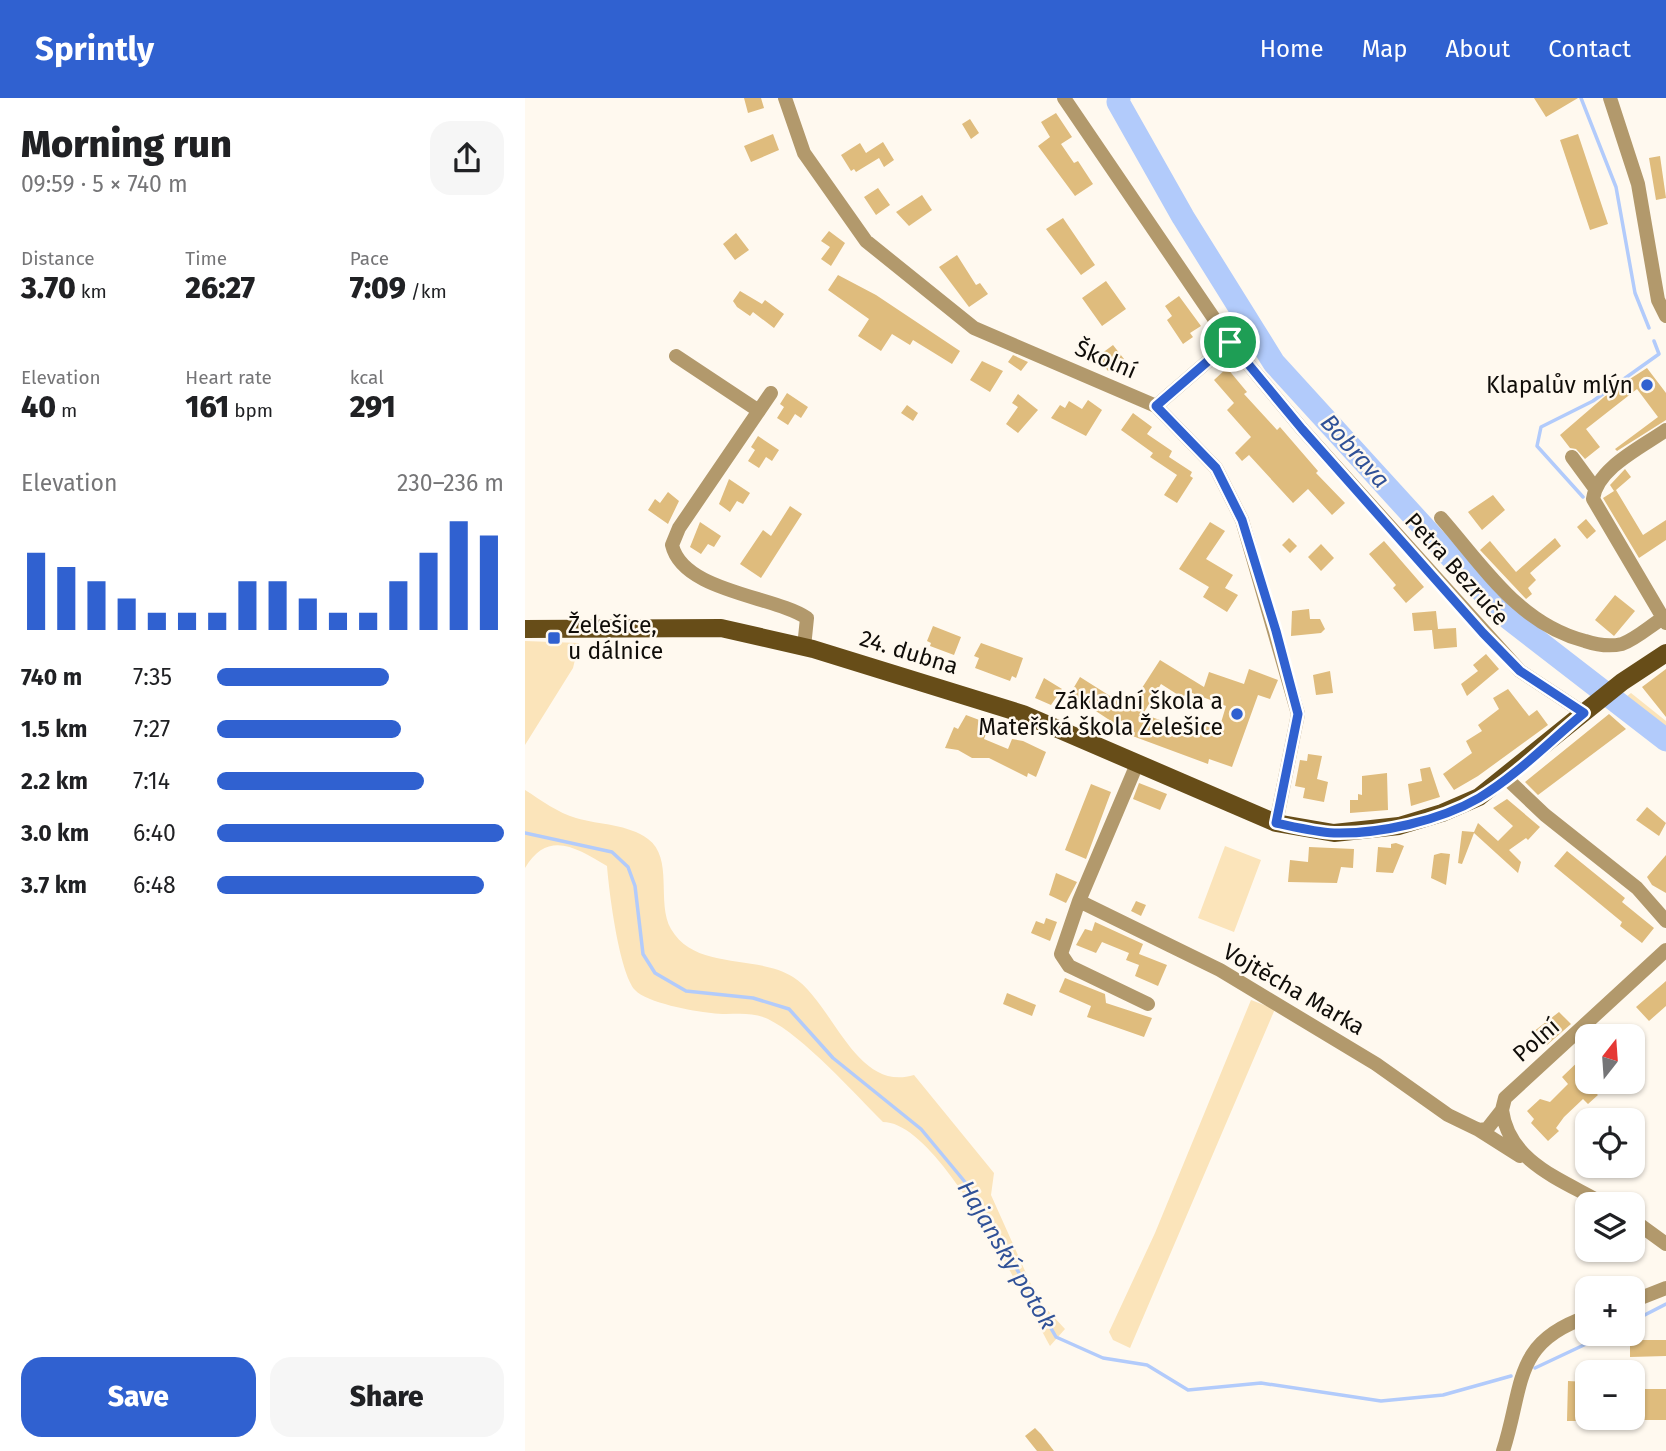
<!DOCTYPE html>
<html lang="en">
<head>
<meta charset="utf-8">
<style>
  body { margin:0; font-family:"Fira Sans",sans-serif; background:#f6f6f6; color:#202124; height:100vh; display:flex; flex-direction:column; font-size:26px; white-space:nowrap }
  * { box-sizing:border-box; margin:0 }
  p { font-size:23px; color:#757577 }
  .icon { flex:none; width:38px; height:38px; fill:none; stroke:currentColor; stroke-width:2; stroke-linecap:round; stroke-linejoin:round }
  .map { position:relative; flex:1; overflow:hidden }
  .drawer { display:flex; flex-direction:column; background:#fff; width:525px }
  .drawer>* { flex:none }
  .needle { width:46px; rotate:17deg }
  .fabs { position:absolute; left:1050px; top:926px; display:grid; gap:14px }
  .fabs a { display:grid; place-items:center; width:70px; height:70px; border-radius:14px; background:#fff; box-shadow:0 2px 5px #0004; font-size:35px }
  .pin { position:absolute; display:grid; place-items:center; width:60px; height:60px; color:#fff; margin:-30px; border:4px solid #fff; border-radius:50%; box-shadow:0 2px 7px #0007 }
  .round { display:grid; place-items:center; flex:none; width:74px; height:74px; border-radius:21px; background:#f6f6f6 }
  .headline { display:flex; align-items:center; justify-content:space-between; height:119px; padding:0 21px }
  h1 { font-size:38px; font-weight:800; line-height:52px }
  .figures { display:grid; grid-template-columns:repeat(3,1fr); gap:10px; height:119px; padding:7px 21px }
  .figures div { display:grid; align-content:center }
  .figures b { font-size:30px; font-weight:800 }
  .figures small { font-size:19px; font-weight:400 }
  .figures p { font-size:19px }
  .chart { height:196px; padding:14px 21px }
  .chart p { display:flex; justify-content:space-between }
  .chart svg { width:100%; height:126px; margin-top:7px; stroke:#3061d0; stroke-width:6 }
  .action { display:flex; gap:14px; margin-top:auto; padding:14px 21px }
  .action a { flex:1; height:80px; border-radius:21px; background:#3061d0; color:#fff; font-size:28px; font-weight:800; line-height:80px; text-align:center }
  .action a+a { background:#f6f6f6; color:#202124 }
  ul { padding:0 21px; list-style:none; font-size:23px }
  li { display:grid; grid-template-columns:112px 84px 1fr; align-items:center; height:52px }
  li i { height:18px; border-radius:9px; background:#3061d0 }
  header { display:flex; align-items:center; gap:42px; box-sizing:border-box; height:98px; padding:0 35px; background:#3061d0; color:#fff }
  header strong { font-size:33px }
  nav { display:flex; gap:38px; margin-inline-start:auto; font-size:24px }
  main { display:flex; flex:1; min-height:0 }
  .map>svg:first-child { display:block }
  .green { fill:#fbe4ba }
  .lines { fill:none; stroke-linecap:round; stroke-linejoin:round }
  .stream { stroke:#b2cbfb; stroke-width:3.5 }
  .river { stroke:#b2cbfb; stroke-width:23 }
  .building { fill:#dfbc7d; fill-rule:evenodd }
  .minor { stroke:#b2996c; stroke-width:14 }
  .major { stroke:#674d18; stroke-width:18 }
  .route-casing { stroke:#fff; stroke-width:14 }
  .route { stroke:#3061d0; stroke-width:9 }
  .poi-dot { fill:#3061d0; stroke:#fff9ef; stroke-width:2.5 }
  .labels { text-anchor:middle; stroke-width:5; stroke-linejoin:round; paint-order:stroke }
  .street-label { font-size:23px; fill:#100d09; stroke:#fff9ef }
  .poi-label { font-size:23px; fill:#100d09; stroke:#fff9ef; text-anchor:end }
  .water-label { font-size:24px; font-style:italic; fill:#305197; stroke:#fff9ef }
</style>
</head>
<body>
<header>
<strong>Sprintly</strong>
<nav><a>Home</a><a>Map</a><a>About</a><a>Contact</a></nav>
</header>
<main>
<section class="drawer">
<div class="headline"><div><h1>Morning run</h1><p>09:59 · 5 × 740 m</p></div><a class="round"><svg class="icon" aria-label="share" viewBox="0 0 24 24"><path d="M12 15V3M7 8l5-5 5 5M5 13v7h14v-7"/></svg></a></div>
<div class="figures">
<div><p>Distance</p><b>3.70<small> km</small></b></div>
<div><p>Time</p><b>26:27</b></div>
<div><p>Pace</p><b>7:09<small> /km</small></b></div>
</div>
<div class="figures">
<div><p>Elevation</p><b>40<small> m</small></b></div>
<div><p>Heart rate</p><b>161<small> bpm</small></b></div>
<div><p>kcal</p><b>291</b></div>
</div>
<div class="chart"><p><span>Elevation</span>230–236 m</p>
<svg viewBox="0 0 160 44" preserveAspectRatio="none"><path d="M5 44V17M15 44V22M25 44V27M35 44V33M45 44V38M55 44V38M65 44V38M75 44V27M85 44V27M95 44V33M105 44V38M115 44V38M125 44V27M135 44V17M145 44V6M155 44V11"/></svg>
</div>
<ul>
<li><b>740 m</b>7:35<i style="width:60%"></i></li>
<li><b>1.5 km</b>7:27<i style="width:64%"></i></li>
<li><b>2.2 km</b>7:14<i style="width:72%"></i></li>
<li><b>3.0 km</b>6:40<i style="width:100%"></i></li>
<li><b>3.7 km</b>6:48<i style="width:93%"></i></li>
</ul>
<div class="action"><a>Save</a><a>Share</a></div>
</section>
<div class="map">
<svg width="1141" height="1353" viewBox="0 0 1141 1353">
  <rect width="100%" height="100%" fill="#fff9ef"/>
  <!-- green -->
  <path class="green" d="M0,543L54,545L48,570L0,647Z
    M1106,595L1141,623V649L1088,609Z
    M0,692C16,702 33,715 51,720C75,727 103,726 123,741C149,760 131,805 146,831C170,873 232,856 268,879C308,904 330,995 389,977L469,1075L466,1097L513,1202L540,1231L525,1248C498,1199 415,1024 358,1024C329,995 278,938 243,921C223,912 207,918 186,915C168,913 122,905 110,892C94,874 84,793 82,768C52,750 23,731 0,770Z
    M700,748L736,762L709,834L673,820Z
    M726,902L750,911L605,1250L588,1242L584,1234L630,1135Z"/>
  <g class="lines">
    <!-- stream -->
    <path class="stream" d="M1056,0L1091,89L1110,195L1124,230
      M1058,399L1012,348L1016,329L1068,303L1134,256L1129,243
      M0,735L87,754L103,769L110,788L118,856L130,875L161,893L228,900L264,911L308,960L396,1031L445,1090L531,1239L578,1260L622,1267L663,1292L736,1285L856,1303L918,1297L986,1278
      M1108,1223L1141,1206
      M1010,1270L1078,1238"/>
    <!-- river -->
    <path class="river" d="M594,0L593,4L658,119L749,265L978,516L1141,642"/>
  </g>
  <!-- building -->
  <path class="building" d="M219,0H236L239,10L223,15Z
    M1009,0H1053L1021,19Z
    M531,15L547,39L536,46L549,65L553,63L568,86L550,98L513,48L525,39L516,24Z
    M445,21L454,35L446,41L437,26Z
    M248,36L254,52L226,64L219,48Z
    M1053,36L1083,126L1065,132L1035,42Z
    M358,44L369,62L359,69L354,60L331,74L329,71L326,73L316,57L335,45L341,55Z
    M1135,58L1141,100L1131,102L1124,60Z
    M353,90L365,107L351,117L339,99Z
    M397,97L407,112L384,128L371,114Z
    M538,120L570,167L556,177L521,131Z
    M304,133L320,145L306,168L296,161L305,149L296,143Z
    M211,135L224,152L210,162L198,146Z
    M432,157L451,187L455,185L463,196L444,209L414,169Z
    M313,177L351,197L435,253L427,266L388,242L385,247L367,236L356,253L333,238L344,221L303,192Z
    M581,183L601,211L577,228L557,200Z
    M215,193L237,206L240,202L259,216L249,230L228,214L225,218L212,209L208,203Z
    M654,198L676,228L665,235L668,239L658,246L642,222L647,218L640,208Z
    M588,247L599,261L583,273L572,259Z
    M488,257L503,264L496,273L483,264Z
    M457,263L478,273L465,294L445,282Z
    M702,270L722,294L719,296L752,332L755,329L793,373L791,375L820,405L807,417L783,391L768,405L724,357L717,363L710,355L726,339L702,312L709,305L689,282Z
    M1122,270L1141,295V322L1092,353L1090,351L1133,319L1112,291L1061,331L1075,349L1060,361L1051,351L1045,350L1035,337L1086,293Z
    M262,295L283,309L276,320L270,316L263,327L252,320L259,309L255,306Z
    M493,296L513,312L493,335L481,326L493,309L487,305Z
    M563,302L577,312L561,338L526,320L535,307L540,310L544,303L557,311Z
    M382,307L393,315L388,323L376,315Z
    M608,315L627,329L622,336L647,353L644,359L667,374L665,378L668,380L652,405L639,397L652,377L625,359L628,355L596,332Z
    M233,338L254,352L247,363L241,359L234,370L223,363L230,352L226,349Z
    M1100,371L1106,379L1091,392L1118,437L1141,422V442L1114,460L1078,400L1089,393L1085,387Z
    M204,381L225,395L218,406L212,403L205,414L194,406Z
    M143,394L154,403L143,426L123,412L130,401L135,405Z
    M968,397L980,412L957,432L943,414Z
    M265,408L277,416L236,480L215,466L238,432L246,438Z
    M1061,421L1071,433L1062,441L1052,429Z
    M175,424L196,438L189,449L183,446L176,456L165,449Z
    M685,424L700,433L681,461L708,477L700,490L713,497L702,514L678,499L684,489L654,471Z
    M764,440L772,448L765,455L757,447Z
    M1030,440L1036,448L1005,475L1011,482L1003,490L1007,496L1001,501L955,452L965,443L991,474Z
    M859,443L899,489L881,505L868,490L871,487L844,456Z
    M796,446L809,460L796,473L783,459Z
    M1090,497L1110,513L1089,538L1070,522Z
    M784,511L785,521H795L800,531L796,535L766,538L767,513Z
    M911,513L913,531L931,530L932,549L909,551L907,532L889,533L887,515Z
    M408,528L436,539L429,557L405,548L406,545L402,543Z
    M456,545L498,560L491,580L487,578L485,583L450,570L454,560L449,558Z
    M961,556L974,571L942,598L936,586L953,573L948,567Z
    M635,562L679,589L684,574L719,586L724,571L753,582L745,601L733,597L707,669L684,661L683,666L594,633L595,629L545,596L555,579L604,610ZM636,586L658,600L662,593L701,608L695,628L682,623L677,637L618,616Z
    M1141,571V619L1117,589Z
    M805,573L808,595L791,597L788,577Z
    M519,580L537,591L526,607L510,600Z
    M983,591L1004,618L1012,612L1023,627L953,678L929,692L918,676L947,655L941,643L957,633L953,627L974,611L968,600Z
    M1084,616L1101,631L1013,697L1000,684Z
    M441,617L465,626L459,641L483,651L487,641L498,643L521,654L511,679L503,675L502,679L464,660H447L433,652L420,650L429,629L433,631Z
    M783,656L797,658L792,681L803,684L799,704L778,700L780,690L770,688L775,662L782,663Z
    M905,669L915,699L886,708L883,686L897,683L895,671Z
    M862,675L863,712L825,715V702H833V696L837,697V678Z
    M614,685L642,696L635,712L608,701Z
    M566,686L586,694L561,761L540,752Z
    M982,701L1015,729L1003,742L1001,740L984,752L996,764L993,775L949,735L937,766L933,765L937,733L949,734L953,725L973,743L988,728L968,710Z
    M1122,709L1141,725L1134,738L1111,722Z
    M871,745L879,748L868,775L851,774L853,749L866,750V746Z
    M784,749L829,751L828,770L816,769L812,785L763,784L765,762L783,764Z
    M1042,753L1100,800L1097,804L1129,830L1117,845L1095,828L1097,824L1029,768Z
    M916,755L925,756L921,787L906,780L909,757Z
    M1141,757V795L1127,787L1122,779Z
    M531,775L552,784L541,805L524,797Z
    M611,803L621,807L616,818L606,813Z
    M521,820L532,824L525,843L506,835L511,823L519,826Z
    M570,824L618,846L614,856L642,867L633,888L610,878L614,867L601,862L604,855L577,844L571,855L551,847L560,831L567,833Z
    M540,880L580,896L581,905L627,920L619,939L562,919L566,908L534,894Z
    M1141,883V908L1124,923L1111,909Z
    M482,895L511,907L507,918L478,906Z
    M1034,914L1046,926L1022,947L1008,934Z
    M1062,955V986L1073,997L1063,1006L1058,1001L1039,1019L1031,1030L1034,1033L1023,1043L1006,1025L1009,1021L1002,1013L1015,1001L1025,1004L1043,986L1037,979Z
    M1105,1242H1141V1258L1105,1259Z
    M1043,1283L1062,1284V1323H1042Z
    M1108,1291H1141V1322H1108Z
    M510,1330L516,1336L529,1353H512L500,1338Z"/>
  <g class="lines">
    <!-- minor -->
    <path class="minor" d="M260,0L279,55L341,143L449,230L631,308L691,370L717,422L773,616L751,725
      M539,0L705,244L777,331L995,573L1059,615
      M1085,0L1113,86L1133,202L1141,218
      M151,258L234,313
      M246,295L154,430L147,447C158,494 250,498 282,520L279,549
      M631,308L705,244
      M1141,332C1117,349 1072,370 1068,401L1141,525
      M1047,359L1069,389
      M916,420C959,469 994,526 1060,543C1072,547 1084,549 1097,546C1111,541 1125,528 1138,520
      M612,666L554,803L536,856L544,868L623,906
      M980,679L1020,717L1112,790L1141,823
      M554,803L695,872L851,966L923,1017L954,1032L962,1031L977,1012L980,1000L1141,852
      M977,1012C984,1065 1038,1082 1079,1106
      M954,1032L995,1058
      M1108,1122L1141,1146
      M1108,1203L1141,1190
      M978,1353C999,1289 987,1244 1062,1219"/>
    <!-- major -->
    <path class="major" d="M0,531L196,530L288,551L498,616L751,725L809,735L874,728L917,715L954,699L1097,584L1141,555"/>
  </g>
  <g class="lines">
    <defs>
      <path id="route" d="M705,244L777,331L958,535L995,573L1059,615C1025,643 991,678 954,700C914,723 855,736 809,735C790,734 770,729 751,725L773,616L751,533L717,422L691,370L631,308Z"/>
    </defs>
    <!-- route casing -->
    <use href="#route" class="route-casing"/>
    <!-- route -->
    <use href="#route" class="route"/>
  </g>
  <!-- markers -->
  <g class="poi-dot">
    <circle cx="1122" cy="287" r="7"/>
    <rect x="22" y="533" width="14" height="14" rx="3.5"/>
    <circle cx="712" cy="616" r="7"/>
  </g>
  <g class="labels">
    <!-- street labels -->
    <g class="street-label">
      <text transform="translate(581 261) rotate(23)" y="8">Školní</text>
      <text transform="translate(932 471) rotate(48)" y="8">Petra Bezruče</text>
      <text transform="translate(384 554) rotate(17)" y="8">24. dubna</text>
      <text transform="translate(769 891) rotate(30)" y="8">Vojtěcha Marka</text>
      <text transform="translate(1011 942) rotate(-41)" y="8">Polní</text>
    </g>
    <!-- poi labels -->
    <g class="poi-label">
      <text x="1108" y="295">Klapalův mlýn</text>
      <text x="43" y="535" text-anchor="start">Želešice,<tspan x="43" dy="26">u dálnice</tspan></text>
      <text x="698" y="611">Základní škola a<tspan x="698" dy="26">Mateřská škola Želešice</tspan></text>
    </g>
    <!-- water labels -->
    <g class="water-label">
      <text transform="translate(830 353) rotate(48)" y="8">Bobrava</text>
      <text transform="translate(482 1157) rotate(59)" y="8">Hajanský potok</text>
    </g>
  </g>
</svg>
<div class="fabs">
<a><svg class="needle" viewBox="-14 -14 28 28"><path d="M0-13l5 13h-10z" fill="#e53935"/><path d="M0 13l5-13h-10z" fill="#757577"/></svg></a>
<a><svg class="icon" aria-label="locate" viewBox="0 0 24 24"><circle cx="12" cy="12" r="6"/><path d="M12 2v4M12 18v4M2 12h4M18 12h4"/></svg></a>
<a><svg class="icon" aria-label="layers" viewBox="0 0 24 24"><path d="M12 4l9 5-9 5-9-5zM3 14l9 5 9-5"/></svg></a>
<a>+</a>
<a>−</a>
</div>
<div class="pin" style="left:705px;top:244px;background:#1e9e55"><svg class="icon" aria-label="arrive" viewBox="0 0 24 24"><path d="M6 21V4h12l-3 4 3 4H6"/></svg></div>
</div>
</main>
</body>
</html>
